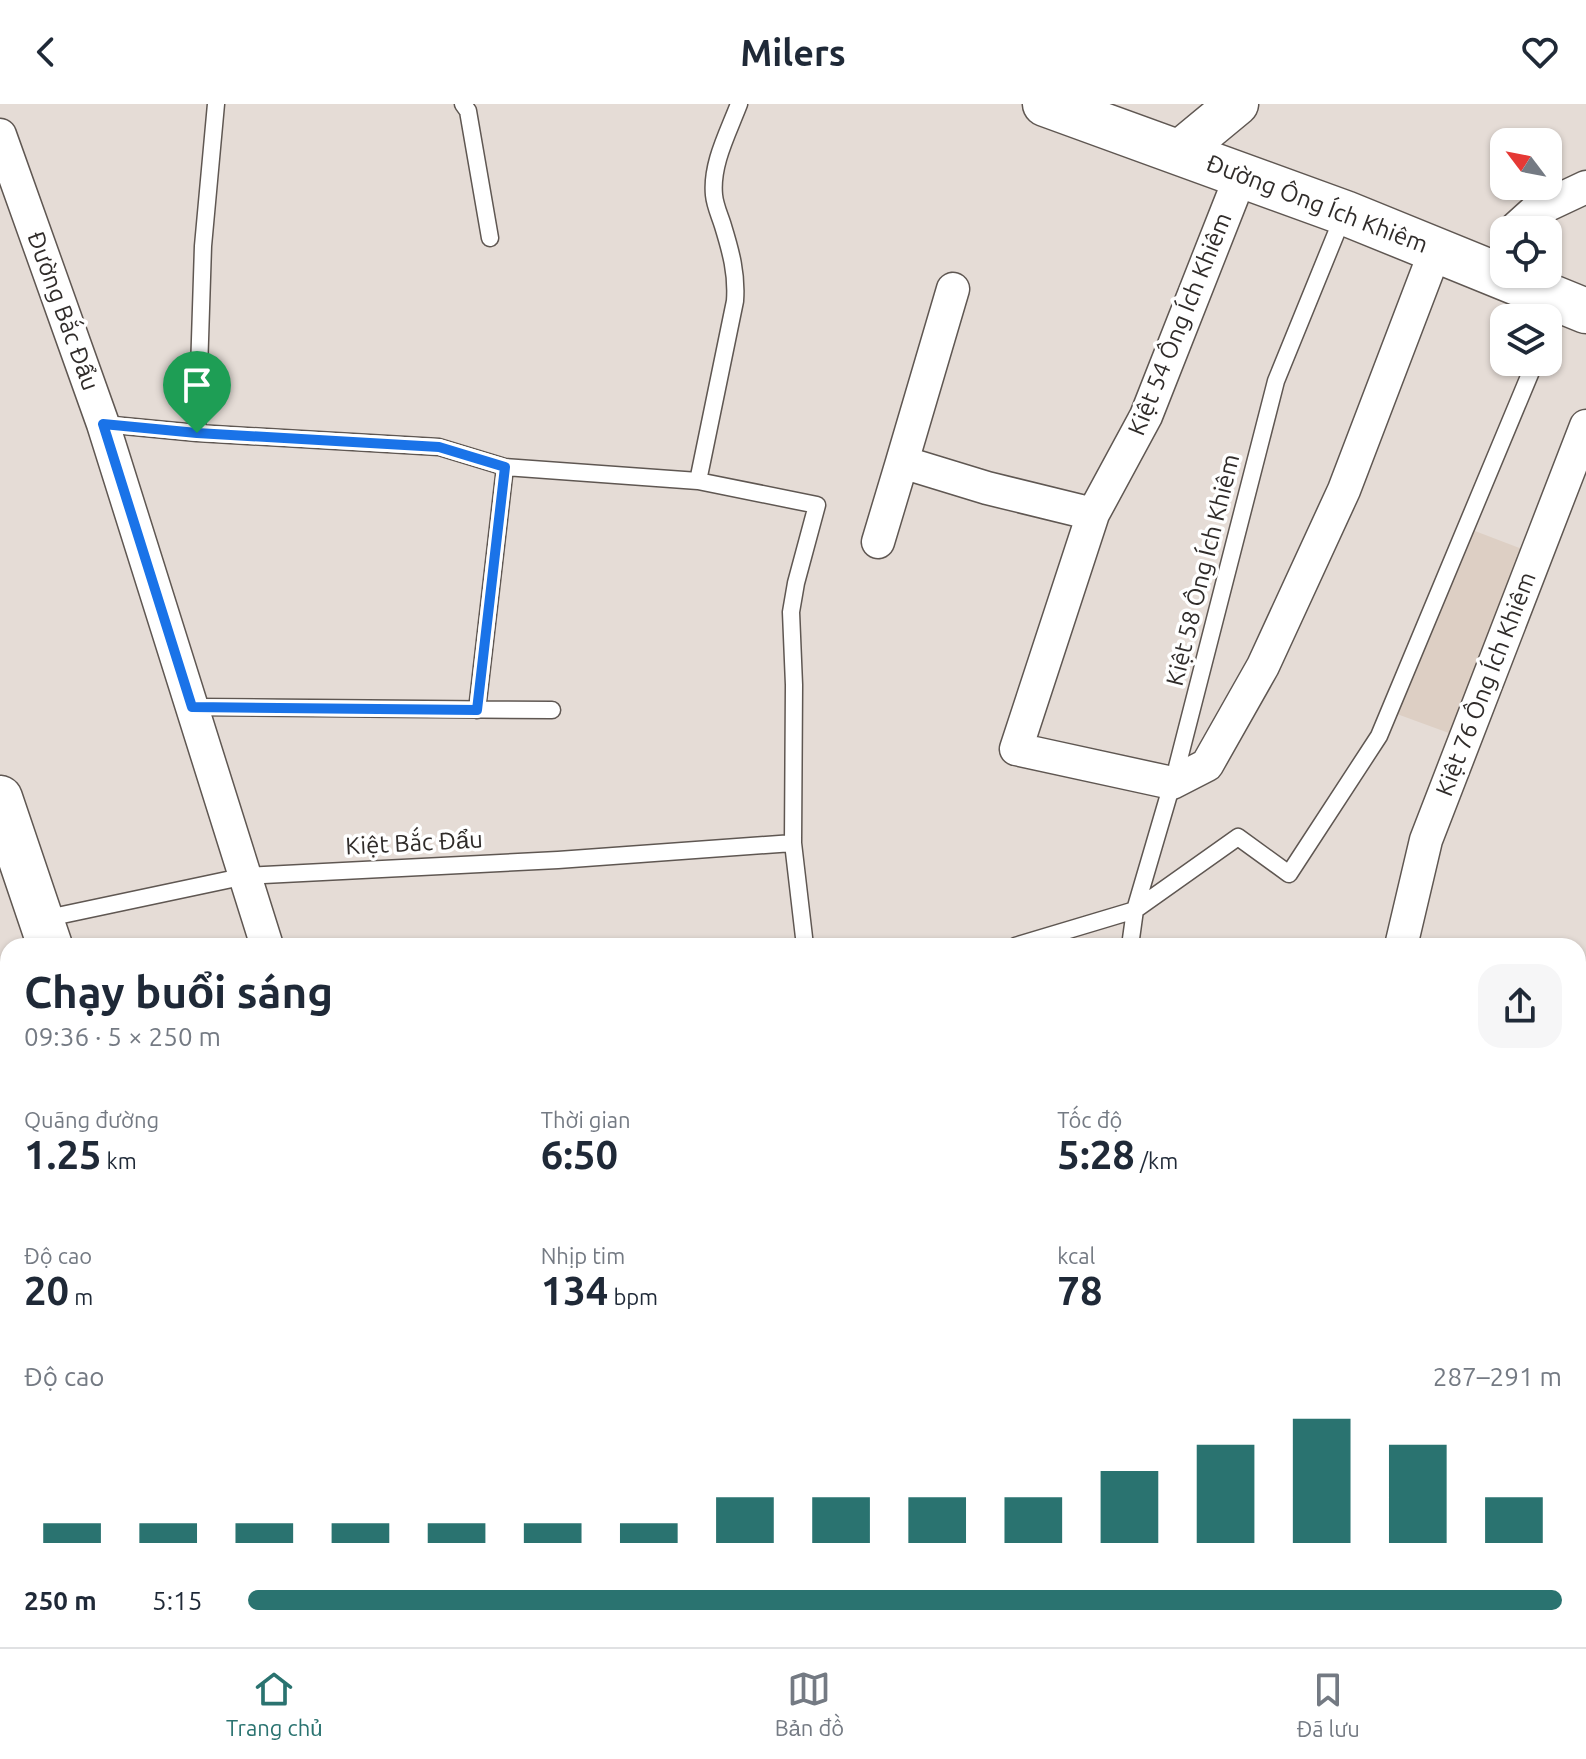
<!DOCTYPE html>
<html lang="vi">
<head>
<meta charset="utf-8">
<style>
  body { margin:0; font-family:Ubuntu,sans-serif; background:#f6f6f7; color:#1f2937; height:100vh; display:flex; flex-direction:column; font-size:30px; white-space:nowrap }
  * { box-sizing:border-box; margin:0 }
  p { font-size:26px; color:#747a83 }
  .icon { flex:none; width:44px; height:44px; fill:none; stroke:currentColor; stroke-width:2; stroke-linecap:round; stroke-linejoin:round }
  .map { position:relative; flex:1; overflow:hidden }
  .side { position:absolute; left:0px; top:834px; width:1586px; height:710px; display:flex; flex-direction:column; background:#fff; border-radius:24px 24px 0 0; box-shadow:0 2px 6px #0004 }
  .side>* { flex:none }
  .needle { width:52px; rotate:302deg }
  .buttons { position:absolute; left:1490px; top:24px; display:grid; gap:16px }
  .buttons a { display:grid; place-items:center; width:72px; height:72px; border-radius:16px; background:#fff; box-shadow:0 2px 6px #0004; font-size:40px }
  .pin { position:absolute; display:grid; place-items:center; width:68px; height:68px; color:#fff; margin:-82px -34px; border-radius:50% 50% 50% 0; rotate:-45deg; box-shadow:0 0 8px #0007 }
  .pin .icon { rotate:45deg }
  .round { display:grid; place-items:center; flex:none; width:84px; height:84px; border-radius:24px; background:#f6f6f7 }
  .head { display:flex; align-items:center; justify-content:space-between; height:136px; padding:0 24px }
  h1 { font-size:44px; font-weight:700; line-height:60px }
  .metrics { display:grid; grid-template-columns:repeat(3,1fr); gap:12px; height:136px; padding:8px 24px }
  .metrics div { display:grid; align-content:center }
  .metrics b { font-size:40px; font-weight:700 }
  .metrics small { font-size:22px; font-weight:400 }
  .metrics p { font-size:22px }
  .chart { height:224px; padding:16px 24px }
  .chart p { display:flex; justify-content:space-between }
  .chart svg { width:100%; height:144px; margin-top:8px; stroke:#2a7370; stroke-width:6 }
  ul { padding:0 24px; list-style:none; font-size:26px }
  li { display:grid; grid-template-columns:128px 96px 1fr; align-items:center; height:60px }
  li i { height:20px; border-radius:10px; background:#2a7370 }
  header { display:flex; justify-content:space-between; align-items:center; height:104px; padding:0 24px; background:#fff; font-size:36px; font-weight:700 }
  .menu { display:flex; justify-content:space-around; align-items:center; height:112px; border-top:2px solid #e0e1e3; background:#fff; font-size:22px; color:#747a83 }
  .menu a { display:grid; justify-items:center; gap:4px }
  .menu .current { color:#2a7370 }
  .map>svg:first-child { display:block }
  .built { fill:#ddcfc4 }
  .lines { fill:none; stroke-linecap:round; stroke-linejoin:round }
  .service-casing { stroke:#5f5752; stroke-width:19 }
  .minor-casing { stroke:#5f5752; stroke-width:35 }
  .tertiary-casing { stroke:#5f5752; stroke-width:45 }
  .secondary-casing { stroke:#5f5752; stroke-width:47 }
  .primary-casing { stroke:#5f5752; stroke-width:47 }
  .service { stroke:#fff; stroke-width:16 }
  .minor { stroke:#fff; stroke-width:32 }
  .tertiary { stroke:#fff; stroke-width:42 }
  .secondary { stroke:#fff; stroke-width:44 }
  .primary { stroke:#fff; stroke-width:44 }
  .route-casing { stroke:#fff; stroke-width:16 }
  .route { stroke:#1a73e8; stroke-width:10 }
  .labels { text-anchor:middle; stroke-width:7; stroke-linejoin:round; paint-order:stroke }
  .street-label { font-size:24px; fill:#302c2a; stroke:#fff }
</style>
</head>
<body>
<header><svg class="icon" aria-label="back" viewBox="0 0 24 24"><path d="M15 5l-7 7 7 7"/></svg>Milers<svg class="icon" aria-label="heart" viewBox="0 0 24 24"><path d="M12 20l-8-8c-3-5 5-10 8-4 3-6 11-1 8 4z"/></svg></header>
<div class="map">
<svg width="1586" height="1543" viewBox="0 0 1586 1543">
  <rect width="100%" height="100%" fill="#e5dcd6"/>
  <!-- built -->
  <path class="built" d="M1467,424L1527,447L1457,632L1397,610Z"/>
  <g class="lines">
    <defs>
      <path id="service" d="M463,0L468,7L490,134
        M1548,227L1560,198
        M103,320L197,329L439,343L505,363L698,377L817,401L796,479L791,508L794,581L793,739L805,842
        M197,329L203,142L216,0
        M698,377L735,197C737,170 731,148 723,122C720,112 715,102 714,91C711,60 728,29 739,0
        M192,603L552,606
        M477,606L505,363
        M43,815L246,772L558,756L793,739
        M1015,842L1135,806L1238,733L1289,770L1379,632L1535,258
        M1130,842L1135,806L1177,663L1276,277L1344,110
        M1578,1476L1586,1475
        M898,1536L901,1543
        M1308,1536L1311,1543
        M1504,1536L1509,1543
        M1418,1543L1430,1536"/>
      <path id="minor" d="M0,31L103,320L267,842
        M1241,71L1146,312L1093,410L1016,645L1172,679L1207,661L1263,562L1344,386L1436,145
        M1514,126L1535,107L1586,83
        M902,358L953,185
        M878,438L902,358L987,384L1093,410
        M1401,842L1426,736L1586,322
        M1578,1037L1586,1034
        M447,1536L449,1543
        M682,1543L704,1536"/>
      <path id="tertiary" d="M1179,48L1237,0"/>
      <path id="secondary" d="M1045,0L1345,109L1586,207"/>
      <path id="primary" d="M0,694L50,842
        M0,956L8,985
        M158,1536L160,1543
        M239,1536L241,1543"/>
    </defs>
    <!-- service casing -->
    <use href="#service" class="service-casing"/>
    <!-- minor casing -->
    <use href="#minor" class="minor-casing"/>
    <!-- tertiary casing -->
    <use href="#tertiary" class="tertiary-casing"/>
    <!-- secondary casing -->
    <use href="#secondary" class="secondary-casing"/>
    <!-- primary casing -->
    <use href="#primary" class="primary-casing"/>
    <!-- service -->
    <use href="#service" class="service"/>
    <!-- minor -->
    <use href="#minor" class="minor"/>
    <!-- tertiary -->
    <use href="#tertiary" class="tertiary"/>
    <!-- secondary -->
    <use href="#secondary" class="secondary"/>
    <!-- primary -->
    <use href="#primary" class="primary"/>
  </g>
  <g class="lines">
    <defs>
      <path id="route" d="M103,320L197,329L439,343L505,363L477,606L192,603Z"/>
    </defs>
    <!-- route casing -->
    <use href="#route" class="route-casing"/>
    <!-- route -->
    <use href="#route" class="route"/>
  </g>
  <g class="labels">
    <!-- street labels -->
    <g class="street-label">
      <text transform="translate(1317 100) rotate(21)" y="8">Đường Ông Ích Khiêm</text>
      <text transform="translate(63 207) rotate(70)" y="8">Đường Bắc Đẩu</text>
      <text transform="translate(1180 220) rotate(-68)" y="8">Kiệt 54 Ông Ích Khiêm</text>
      <text transform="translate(1203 466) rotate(-76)" y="8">Kiệt 58 Ông Ích Khiêm</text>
      <text transform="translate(1486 580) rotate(-69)" y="8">Kiệt 76 Ông Ích Khiêm</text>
      <text transform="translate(414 739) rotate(-3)" y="8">Kiệt Bắc Đẩu</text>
    </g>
  </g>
</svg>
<div class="buttons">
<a><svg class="needle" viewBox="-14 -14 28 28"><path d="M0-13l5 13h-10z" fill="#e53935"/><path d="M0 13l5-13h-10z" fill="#747a83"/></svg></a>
<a><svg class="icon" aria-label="locate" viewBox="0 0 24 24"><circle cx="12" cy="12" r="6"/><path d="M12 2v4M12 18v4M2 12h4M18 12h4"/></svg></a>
<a><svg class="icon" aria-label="layers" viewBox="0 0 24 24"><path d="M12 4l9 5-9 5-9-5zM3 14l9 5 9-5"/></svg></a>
</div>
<div class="pin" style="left:197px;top:329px;background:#1e9e55"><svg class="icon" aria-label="arrive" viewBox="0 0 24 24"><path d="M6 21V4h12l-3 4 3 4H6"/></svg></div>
<section class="side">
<div class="head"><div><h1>Chạy buổi sáng</h1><p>09:36 · 5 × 250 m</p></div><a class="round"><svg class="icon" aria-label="share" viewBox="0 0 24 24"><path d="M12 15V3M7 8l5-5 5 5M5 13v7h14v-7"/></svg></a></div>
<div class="metrics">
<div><p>Quãng đường</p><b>1.25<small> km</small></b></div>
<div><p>Thời gian</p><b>6:50</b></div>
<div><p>Tốc độ</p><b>5:28<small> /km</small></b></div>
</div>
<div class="metrics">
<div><p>Độ cao</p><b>20<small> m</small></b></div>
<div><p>Nhịp tim</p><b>134<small> bpm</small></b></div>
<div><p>kcal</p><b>78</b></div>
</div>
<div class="chart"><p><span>Độ cao</span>287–291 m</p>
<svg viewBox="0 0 160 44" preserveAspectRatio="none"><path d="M5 44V38M15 44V38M25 44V38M35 44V38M45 44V38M55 44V38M65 44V38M75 44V30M85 44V30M95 44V30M105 44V30M115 44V22M125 44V14M135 44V6M145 44V14M155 44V30"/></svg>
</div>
<ul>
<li><b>250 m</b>5:15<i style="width:100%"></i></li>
</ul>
</section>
</div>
<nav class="menu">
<a class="current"><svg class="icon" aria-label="home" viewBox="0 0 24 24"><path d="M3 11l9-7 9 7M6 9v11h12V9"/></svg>Trang chủ</a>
<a><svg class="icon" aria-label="map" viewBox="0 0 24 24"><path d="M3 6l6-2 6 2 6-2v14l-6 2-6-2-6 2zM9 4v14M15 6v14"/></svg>Bản đồ</a>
<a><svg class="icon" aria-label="saved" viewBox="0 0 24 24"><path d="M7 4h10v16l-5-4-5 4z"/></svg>Đã lưu</a>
</nav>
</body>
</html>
